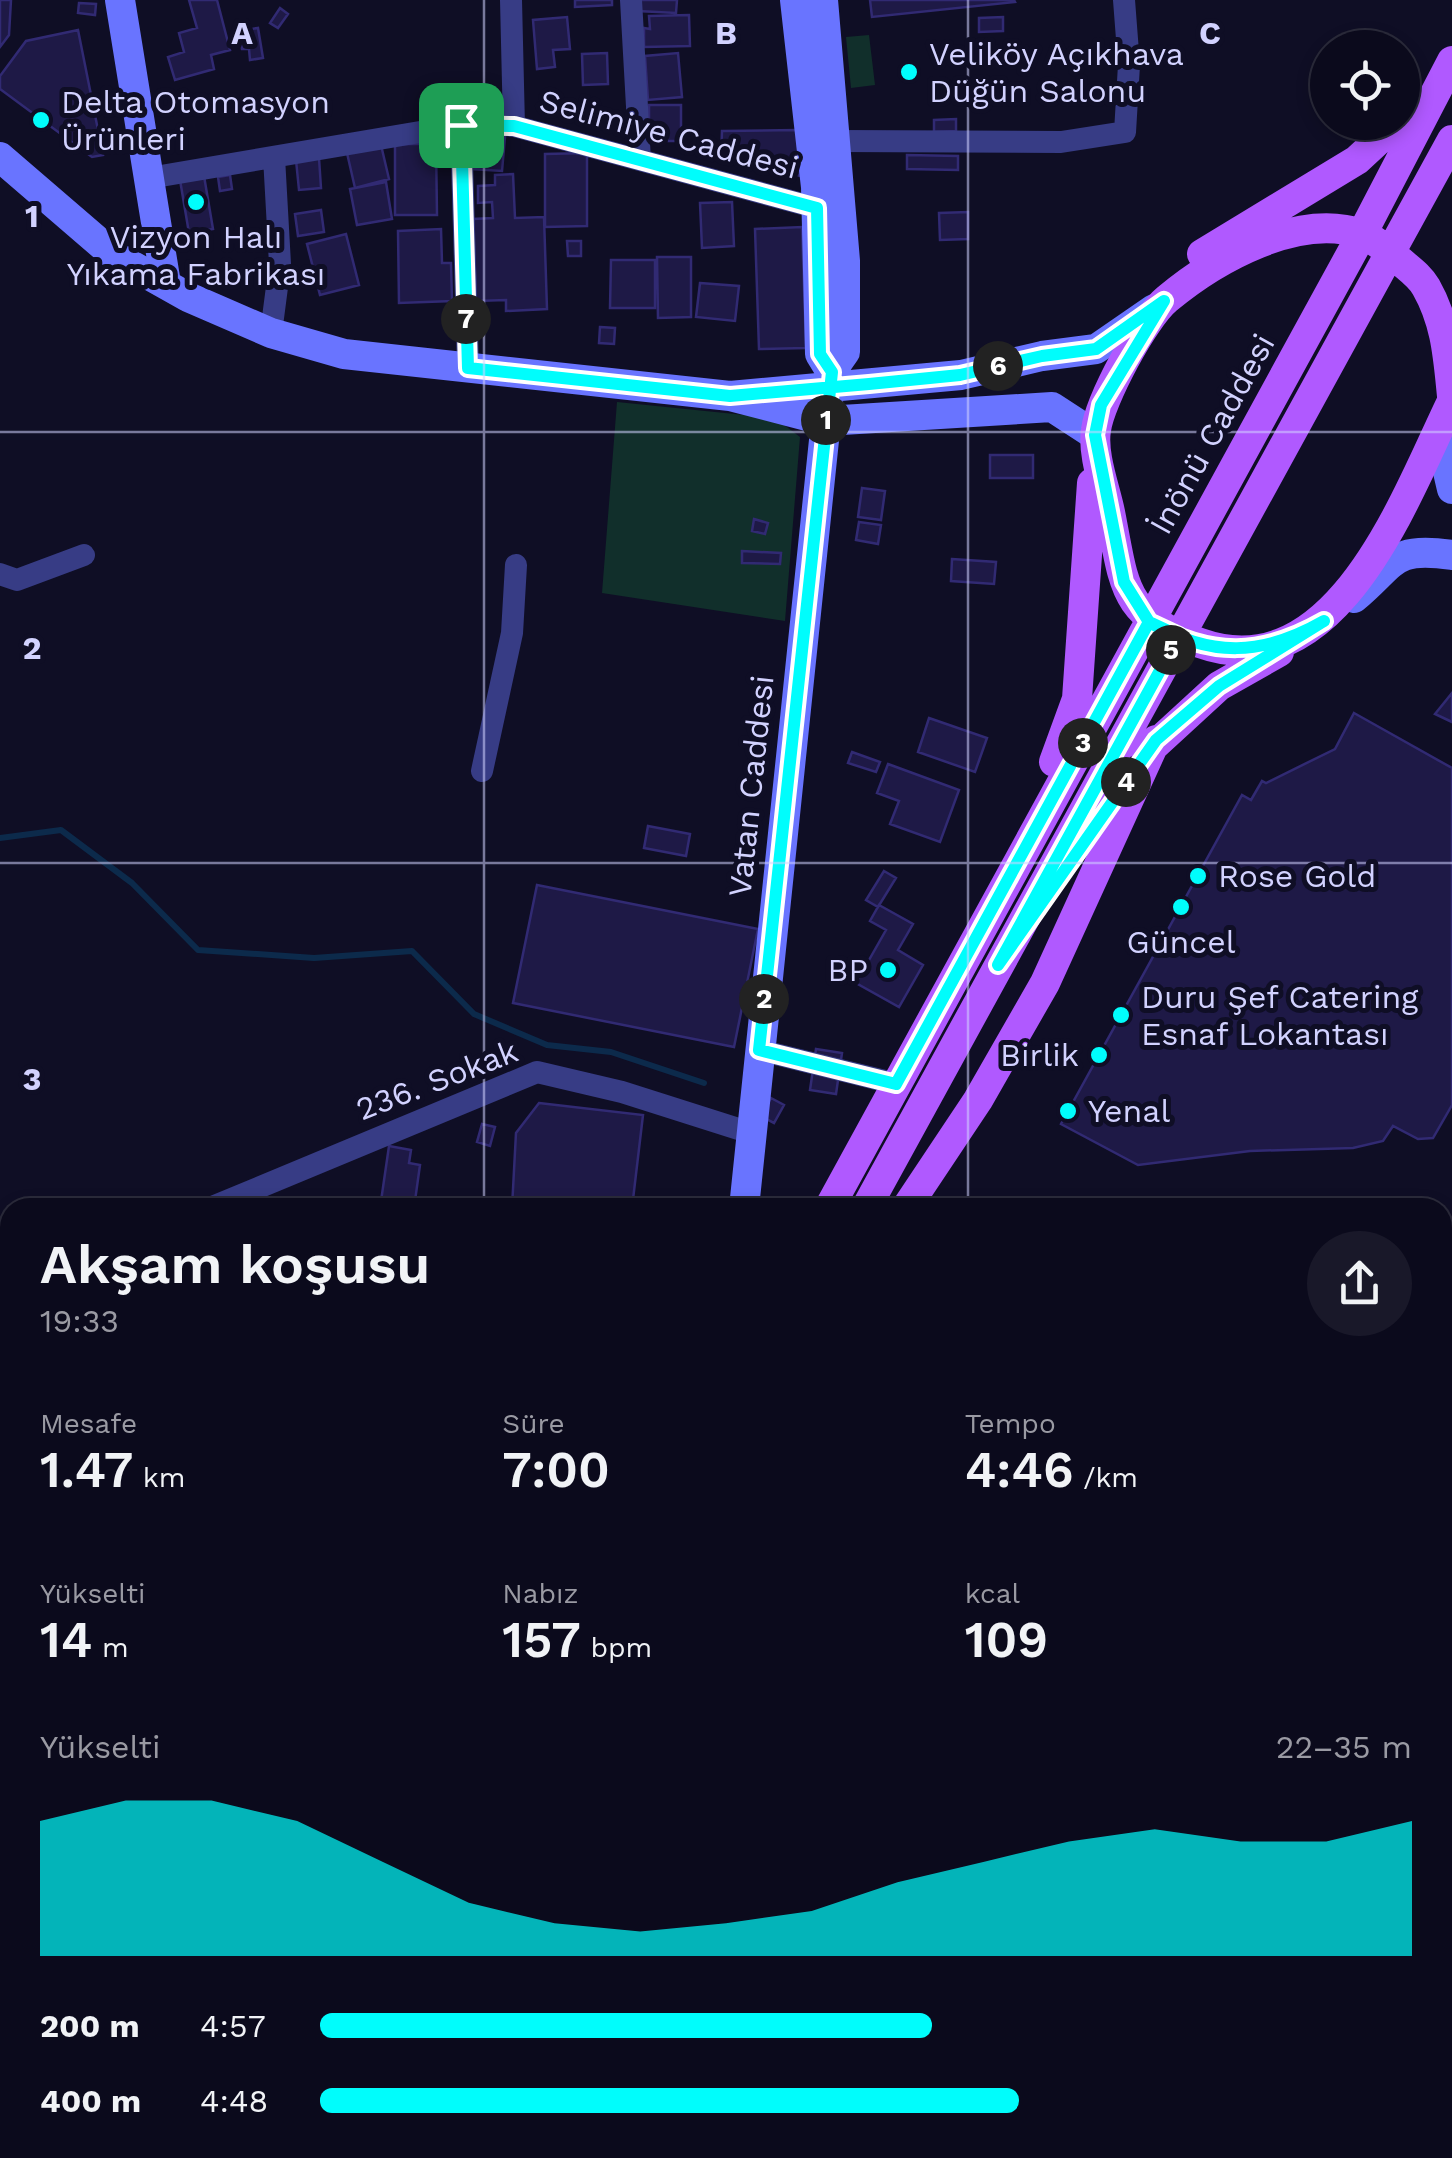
<!DOCTYPE html>
<html lang="tr">
<head>
<meta charset="utf-8">
<style>
  body { margin:0; font-family:"Work Sans",sans-serif; background:#191829; color:#f1f3f6; height:100vh; display:flex; flex-direction:column; font-size:38px; white-space:nowrap }
  * { box-sizing:border-box; margin:0 }
  p { font-size:32px; color:#9a9aa3 }
  .icon { flex:none; width:55px; height:55px; fill:none; stroke:currentColor; stroke-width:2; stroke-linecap:round; stroke-linejoin:round }
  .map { position:relative; flex:1; overflow:hidden }
  .details { position:absolute; left:0px; top:1198px; width:1452px; height:962px; display:flex; flex-direction:column; background:#0b0a1c; border-radius:30px 30px 0 0; box-shadow:0 5px 15px #0003,0 0 0 2px #2b2b3b }
  .details>* { flex:none }
  .tools { position:absolute; left:1310px; top:30px; display:grid; gap:20px }
  .tools a { display:grid; place-items:center; width:110px; height:110px; border-radius:50%; background:#0b0a1c; box-shadow:0 5px 15px #0003,0 0 0 2px #2b2b3b; font-size:50px }
  .pin { position:absolute; display:grid; place-items:center; width:85px; height:85px; color:#fff; margin:-42px; border-radius:20px; box-shadow:0 5px 15px #0006 }
  .km { position:absolute; width:50px; height:50px; margin:-25px; border-radius:50%; background:#222; color:#fff; font-size:28px; line-height:50px; text-align:center }
  .round { display:grid; place-items:center; flex:none; width:105px; height:105px; border-radius:52px; background:#191829 }
  .summary { display:flex; align-items:center; justify-content:space-between; height:170px; padding:0 40px }
  h1 { font-size:55px; font-weight:600; line-height:75px }
  .metrics { display:grid; grid-template-columns:repeat(3,1fr); gap:15px; height:170px; padding:10px 40px }
  .metrics div { display:grid; align-content:center }
  .metrics b { font-size:50px; font-weight:600 }
  .metrics small { font-size:28px; font-weight:400 }
  .metrics p { font-size:28px }
  .chart { height:280px; padding:20px 40px }
  .chart p { display:flex; justify-content:space-between }
  .chart svg { width:100%; height:180px; margin-top:10px; fill:#00fdfc; opacity:.7 }
  ul { padding:0 40px; list-style:none; font-size:32px }
  li { display:grid; grid-template-columns:160px 120px 1fr; align-items:center; height:75px }
  li i { height:25px; border-radius:12px; background:#00fdfc }
  .map>svg:first-child { display:block }
  .green { fill:#112f2b }
  .lines { fill:none; stroke-linecap:round; stroke-linejoin:round }
  .stream { stroke:#0c2a4b; stroke-width:6 }
  .river { stroke:#0c2a4b; stroke-width:35 }
  .building { fill:#1e1946; stroke:#312a73; stroke-width:2.5 }
  .street { stroke:#373c85; stroke-width:22 }
  .secondary { stroke:#6974ff; stroke-width:30 }
  .primary { stroke:#b059ff; stroke-width:30 }
  .route-casing { stroke:#fff; stroke-width:20 }
  .route { stroke:#00fdfc; stroke-width:12 }
  .grid { fill:none; stroke:#d2d2ff; stroke-width:2.5; stroke-opacity:0.55 }
  .poi-dot { fill:#00fdfc; stroke:#0f0e25; stroke-width:4 }
  .labels { text-anchor:middle; stroke-width:10; stroke-linejoin:round; paint-order:stroke }
  .poi-label { font-size:32px; fill:#d2d2ff; stroke:#0f0e25; text-anchor:start }
  .street-label { font-size:32px; fill:#d2d2ff; stroke:#0f0e25 }
  .grid-label { font-size:32px; text-anchor:middle; font-weight:bold; fill:#d2d2ff; stroke:#0f0e25; stroke-width:10; stroke-linejoin:round; paint-order:stroke }
</style>
</head>
<body>
<div class="map">
<svg width="1452" height="2158" viewBox="0 0 1452 2158">
  <rect width="100%" height="100%" fill="#0f0e25"/>
  <!-- green -->
  <path class="green" d="M869,35L875,85L851,88L846,37Z
    M617,402L775,418L800,437L785,621L602,593Z"/>
  <g class="lines">
    <!-- stream -->
    <path class="stream" d="M0,838L61,830L132,883L198,950L314,958L412,951L474,1014L547,1045L611,1052L704,1083
      M1359,2150L1362,2158"/>
    <!-- river -->
    <path class="river" d="M1442,1733L1452,1716
      M921,2158L937,2150"/>
  </g>
  <!-- building -->
  <path class="building" d="M0,0H11L9,35L0,47Z
    M189,0H217L230,50L211,55L214,69L175,80L168,57L184,52L179,33L197,28Z
    M575,0H612V5L575,7Z
    M639,0H677L676,13L638,11Z
    M870,0H1014L1015,2L872,17Z
    M79,3L96,4L95,15L78,13Z
    M280,8L288,14L278,28L270,23Z
    M689,15L690,46L644,47V28L650,29L649,16Z
    M567,17L570,49L553,50L555,67L537,69L533,20Z
    M1003,17V31L979,32V18Z
    M258,28L263,58L250,60L249,49H242L239,31Z
    M78,30L103,155L92,157L0,89V76L26,41Z
    M607,53L608,84L583,85L582,54Z
    M678,53L682,97L648,100L645,56Z
    M984,54H1008L1007,66L984,65Z
    M649,105H681V141H649Z
    M956,119V131L934,132V120Z
    M797,130L800,176L721,157L722,131Z
    M475,135L505,137L502,171L472,169Z
    M395,144H436L437,215H395Z
    M381,145L389,179L355,188L347,153Z
    M587,153V226L545,227V154Z
    M907,155L958,156V170L907,169Z
    M319,158L321,188L299,190L296,160Z
    M203,170L213,229L189,233L179,174Z
    M513,174L515,218L544,217L547,309L506,311V300L476,301L473,219L493,218L492,202L478,203V186L495,185V175Z
    M230,175L232,189L220,191L218,177Z
    M386,182L392,219L357,225L350,189Z
    M732,202L734,246L702,248L700,203Z
    M321,210L324,232L298,236L295,214Z
    M968,212V239L940,240L939,213Z
    M802,227L806,348L759,349L755,229Z
    M441,229L442,263H451L452,301L399,303L398,231Z
    M346,234L359,285L320,295L307,244Z
    M567,241H581V256H568Z
    M657,257H691V317L658,318Z
    M611,260H655V308H610Z
    M700,283L739,286L735,321L696,317Z
    M600,327L615,328L614,344L599,343Z
    M990,455H1033V478H990Z
    M862,488L885,491L881,520L858,517Z
    M754,519L768,523L765,534L752,531Z
    M859,522L881,525L878,544L856,540Z
    M742,551L781,553L780,564L742,563Z
    M952,559L996,562L994,584L951,581Z
    M1452,693V722L1435,714Z
    M1354,713L1452,768V1105L1433,1138L1418,1139L1393,1126L1383,1141L1353,1148L1250,1151L1138,1165L1061,1124L1242,795L1251,800L1262,781L1266,783L1335,749Z
    M929,718L987,738L975,772L918,752Z
    M852,752L880,762L876,772L848,763Z
    M888,764L959,790L940,842L890,824L899,801L877,793Z
    M648,826L690,834L686,856L644,848Z
    M884,871L896,878L878,907L866,900Z
    M537,885L758,929L734,1047L513,1003Z
    M879,905L913,924L898,950L923,965L899,1007L856,983L886,930L870,921Z
    M816,1049L842,1053L836,1094L810,1090Z
    M771,1098L784,1105L774,1123L761,1116Z
    M539,1103L643,1115L632,1208H512L516,1133Z
    M482,1124L495,1127L490,1146L477,1142Z
    M389,1146L411,1150L409,1163L420,1165L414,1208H380Z"/>
  <g class="lines">
    <!-- street -->
    <path class="street" d="M511,0L514,126
      M631,0L640,160
      M461,125L468,368
      M836,141L1061,142L1125,132L1129,65L1124,0
      M149,178L479,122L514,126L817,208
      M271,333L280,264L274,157
      M0,574L17,580L84,555
      M482,771L512,633L516,565
      M759,1050L897,1084
      M210,1208L537,1072L622,1092L751,1133
      M0,1249L10,1250
      M1442,1272L1452,1241
      M0,1699L10,1681
      M0,2119L10,2124
      M55,2150L67,2158"/>
    <!-- secondary -->
    <path class="secondary" d="M120,0L166,284
      M795,0L816,187L820,354L831,372
      M0,157L115,256L188,297L271,333L344,354L730,396
      M1451,409L1445,459L1452,489
      M1095,435L1052,407L826,421L730,396L961,375L1042,356L1096,349L1154,309
      M1354,598C1396,563 1391,546 1452,555
      M744,1208L826,421L831,372L845,352V261L823,0"/>
    <!-- primary -->
    <path class="primary" d="M1202,254L1357,160L1398,122
      M1452,396C1448,356 1446,322 1426,287C1420,276 1408,268 1399,260C1389,252 1375,239 1362,234C1298,212 1215,259 1167,299C1144,318 1100,400 1096,430C1092,454 1105,488 1110,512C1125,587 1121,615 1200,643C1337,692 1407,493 1452,401
      M1146,753L1219,686L1279,652
      M1054,762L1077,699L1092,483
      M829,1208L1362,234L1452,61
      M866,1208L1452,140
      M906,1208L978,1100L1045,983L1156,740
      M311,2158L315,2150
      M347,2158L351,2150
      M383,2158L387,2150"/>
  </g>
  <g class="lines">
    <defs>
      <path id="route" d="M461,125L514,126L817,208L820,354L832,372L759,1050L896,1084L1149,622C1211,658 1263,656 1324,621L1219,686L1156,740L998,965L1179,636L1149,622L1124,582L1095,435L1101,405L1164,301L1096,349L1042,356L960,375L869,384L730,396L468,368L461,125"/>
    </defs>
    <!-- route casing -->
    <use href="#route" class="route-casing"/>
    <!-- route -->
    <use href="#route" class="route"/>
  </g>
  <!-- grid -->
  <path class="grid" d="M484,0V1208M968,0V1208M0,432H1452M0,863H1452M0,1295H10M1442,1295H1452M0,1726H10M1442,1726H1452M484,2150V2158M968,2150V2158"/>
  <!-- markers -->
  <g class="poi-dot">
    <circle cx="909" cy="72" r="10"/>
    <circle cx="41" cy="120" r="10"/>
    <circle cx="196" cy="202" r="10"/>
    <circle cx="1198" cy="876" r="10"/>
    <circle cx="1181" cy="907" r="10"/>
    <circle cx="888" cy="970" r="10"/>
    <circle cx="1121" cy="1015" r="10"/>
    <circle cx="1099" cy="1055" r="10"/>
    <circle cx="1068" cy="1111" r="10"/>
  </g>
  <g class="labels">
    <!-- poi labels -->
    <g class="poi-label">
      <text x="929" y="65">Veliköy Açıkhava<tspan x="929" dy="37">Düğün Salonu</tspan></text>
      <text x="61" y="113">Delta Otomasyon<tspan x="61" dy="37">Ürünleri</tspan></text>
      <text x="196" y="248" text-anchor="middle">Vizyon Halı<tspan x="196" dy="37">Yıkama Fabrikası</tspan></text>
      <text x="1218" y="887">Rose Gold</text>
      <text x="1181" y="953" text-anchor="middle">Güncel</text>
      <text x="868" y="981" text-anchor="end">BP</text>
      <text x="1141" y="1008">Duru Şef Catering<tspan x="1141" dy="37">Esnaf Lokantası</tspan></text>
      <text x="1079" y="1066" text-anchor="end">Birlik</text>
      <text x="1088" y="1122">Yenal</text>
    </g>
    <!-- street labels -->
    <g class="street-label">
      <text transform="translate(669 134) rotate(15)" y="11">Selimiye Caddesi</text>
      <text transform="translate(1212 434) rotate(-61)" y="11">İnönü Caddesi</text>
      <text transform="translate(751 786) rotate(-84)" y="11">Vatan Caddesi</text>
      <text transform="translate(437 1080) rotate(-21)" y="11">236. Sokak</text>
    </g>
  </g>
  <g class="grid-label">
    <text x="242" y="44">A</text>
    <text x="726" y="44">B</text>
    <text x="1210" y="44">C</text>
    <text x="32" y="227">1</text>
    <text x="32" y="659">2</text>
    <text x="32" y="1090">3</text>
  </g>
</svg>
<div class="tools">
<a><svg class="icon" aria-label="locate" viewBox="0 0 24 24"><circle cx="12" cy="12" r="6"/><path d="M12 2v4M12 18v4M2 12h4M18 12h4"/></svg></a>
</div>
<div class="pin" style="left:461px;top:125px;background:#1e9e55"><svg class="icon" aria-label="arrive" viewBox="0 0 24 24"><path d="M6 21V4h12l-3 4 3 4H6"/></svg></div>
<b class="km" style="left:826px;top:420px">1</b>
<b class="km" style="left:764px;top:999px">2</b>
<b class="km" style="left:1083px;top:743px">3</b>
<b class="km" style="left:1126px;top:782px">4</b>
<b class="km" style="left:1171px;top:650px">5</b>
<b class="km" style="left:998px;top:366px">6</b>
<b class="km" style="left:466px;top:319px">7</b>
<section class="details">
<div class="summary"><div><h1>Akşam koşusu</h1><p>19:33</p></div><a class="round"><svg class="icon" aria-label="share" viewBox="0 0 24 24"><path d="M12 15V3M7 8l5-5 5 5M5 13v7h14v-7"/></svg></a></div>
<div class="metrics">
<div><p>Mesafe</p><b>1.47<small> km</small></b></div>
<div><p>Süre</p><b>7:00</b></div>
<div><p>Tempo</p><b>4:46<small> /km</small></b></div>
</div>
<div class="metrics">
<div><p>Yükselti</p><b>14<small> m</small></b></div>
<div><p>Nabız</p><b>157<small> bpm</small></b></div>
<div><p>kcal</p><b>109</b></div>
</div>
<div class="chart"><p><span>Yükselti</span>22–35 m</p>
<svg viewBox="0 0 160 44" preserveAspectRatio="none"><path d="M0 44V11L10 6L20 6L30 11L40 21L50 31L60 36L70 38L80 36L90 33L100 26L110 21L120 16L130 13L140 16L150 16L160 11V44z"/></svg>
</div>
<ul>
<li><b>200 m</b>4:57<i style="width:56%"></i></li>
<li><b>400 m</b>4:48<i style="width:64%"></i></li>
</ul>
</section>
</div>
</body>
</html>
